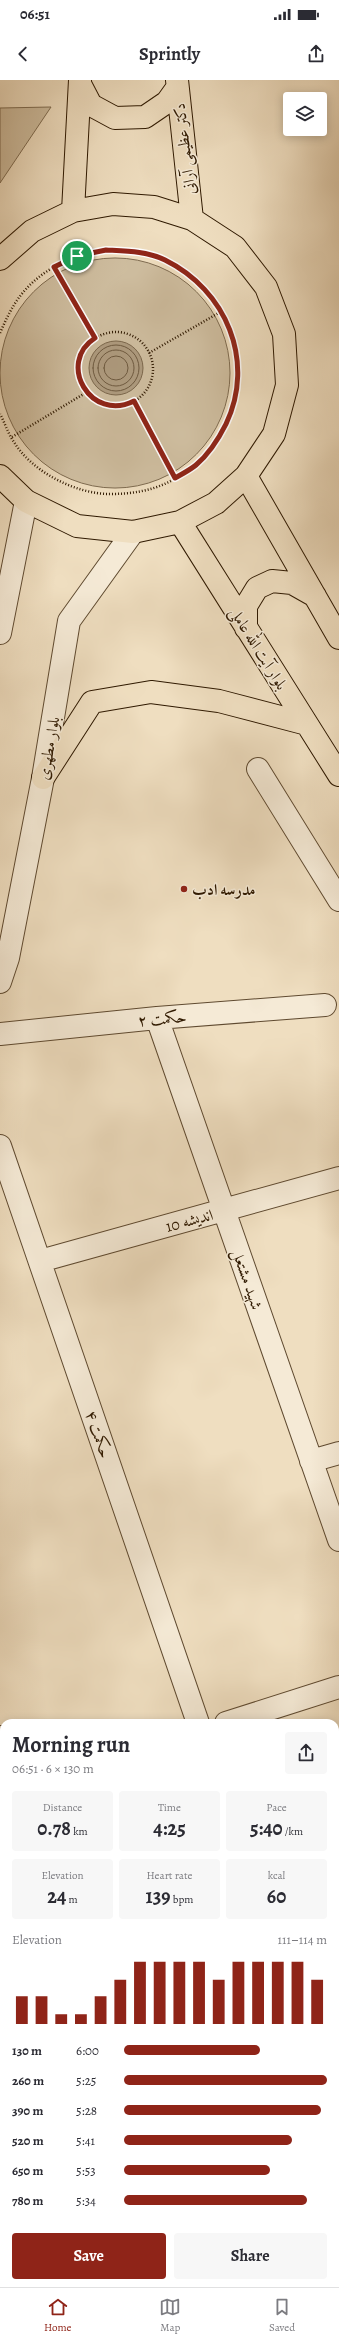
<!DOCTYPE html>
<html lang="en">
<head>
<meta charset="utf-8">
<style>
  body { margin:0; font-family:Alegreya,Amiri,serif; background:#f7f7f7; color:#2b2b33; height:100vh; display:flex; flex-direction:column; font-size:15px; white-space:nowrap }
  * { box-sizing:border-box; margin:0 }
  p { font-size:13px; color:#7c7c81 }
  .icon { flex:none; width:22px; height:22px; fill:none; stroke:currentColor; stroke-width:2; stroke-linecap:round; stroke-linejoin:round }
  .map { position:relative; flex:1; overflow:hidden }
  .sheet { position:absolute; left:0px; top:1639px; width:339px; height:568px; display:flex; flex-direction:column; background:#fff; border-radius:12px 12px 0 0; box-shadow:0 2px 10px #0003 }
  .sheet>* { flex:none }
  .controls { position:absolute; left:283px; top:12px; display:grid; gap:8px }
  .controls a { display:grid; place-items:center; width:44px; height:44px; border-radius:4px; background:#fff; box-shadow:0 2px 10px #0003; font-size:20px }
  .pin { position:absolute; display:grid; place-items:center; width:34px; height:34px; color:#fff; margin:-17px; border:2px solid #fff; border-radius:50%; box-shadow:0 1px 4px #0007 }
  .round { display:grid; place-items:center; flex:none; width:42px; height:42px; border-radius:4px; background:#f7f7f7 }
  .overview { display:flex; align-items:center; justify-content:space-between; height:68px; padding:0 12px }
  h1 { font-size:22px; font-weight:600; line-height:30px }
  .figures { display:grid; grid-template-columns:repeat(3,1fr); gap:6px; height:68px; padding:4px 12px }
  .figures div { display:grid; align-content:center; border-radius:4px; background:#f7f7f7; text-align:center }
  .figures b { font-size:20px; font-weight:600 }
  .figures small { font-size:11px; font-weight:400 }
  .figures p { font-size:11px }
  .chart { height:112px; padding:8px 12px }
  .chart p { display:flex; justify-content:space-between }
  .chart svg { width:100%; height:72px; margin-top:4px; stroke:#8f2418; stroke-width:6 }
  .action { display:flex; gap:8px; margin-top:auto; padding:8px 12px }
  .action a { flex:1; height:46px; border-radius:4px; background:#8f2418; color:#fff; font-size:16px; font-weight:600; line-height:46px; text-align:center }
  .action a+a { background:#f7f7f7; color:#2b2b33 }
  ul { padding:0 12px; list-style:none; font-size:13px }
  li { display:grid; grid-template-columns:64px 48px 1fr; align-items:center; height:30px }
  li i { height:10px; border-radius:5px; background:#8f2418 }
  .status { display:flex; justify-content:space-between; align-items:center; height:28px; padding:0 20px; background:#fff; direction:ltr }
  .status svg { height:11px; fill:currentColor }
  header { display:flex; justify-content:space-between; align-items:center; height:52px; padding:0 12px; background:#fff; font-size:18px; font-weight:600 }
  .tabs { display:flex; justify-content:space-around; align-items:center; height:56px; border-top:1px solid #e1e1e2; background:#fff; font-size:11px; color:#7c7c81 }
  .tabs a { display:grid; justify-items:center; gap:2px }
  .tabs .current { color:#8f2418 }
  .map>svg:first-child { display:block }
  .green { fill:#cebd9f; stroke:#7e6b50 }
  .water { fill:#ae9b7f; stroke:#7b674c }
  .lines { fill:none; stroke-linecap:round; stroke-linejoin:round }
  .shore { stroke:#6e5a40; stroke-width:1 }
  .minor-casing { stroke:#5f4a30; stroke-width:24 }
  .major-casing { stroke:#2f1900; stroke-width:24 }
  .path { stroke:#2f1900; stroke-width:2.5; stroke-dasharray:1 2; stroke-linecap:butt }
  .minor { stroke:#f5ead6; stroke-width:22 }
  .major { stroke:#efdec0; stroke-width:22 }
  .route-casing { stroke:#fff; stroke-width:8 }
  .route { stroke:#8f2418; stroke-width:5 }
  .poi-dot { fill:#8f2418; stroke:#f5ead6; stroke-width:1.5 }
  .labels { text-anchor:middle; stroke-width:3; stroke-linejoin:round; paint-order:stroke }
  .street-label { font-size:16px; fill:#2f1900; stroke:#f5ead6 }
  .poi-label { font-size:16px; font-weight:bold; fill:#2f1900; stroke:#f5ead6; text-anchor:start }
</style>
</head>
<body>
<div class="status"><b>06:51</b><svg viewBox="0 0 49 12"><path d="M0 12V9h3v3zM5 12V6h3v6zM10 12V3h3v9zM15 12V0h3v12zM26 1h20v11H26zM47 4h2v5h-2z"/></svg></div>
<header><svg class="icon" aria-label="back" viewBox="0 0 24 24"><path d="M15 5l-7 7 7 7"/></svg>Sprintly<svg class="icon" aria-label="share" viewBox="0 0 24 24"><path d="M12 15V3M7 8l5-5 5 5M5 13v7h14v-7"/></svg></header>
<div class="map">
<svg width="339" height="2207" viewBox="0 0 339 2207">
  <rect width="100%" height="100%" fill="#efdec0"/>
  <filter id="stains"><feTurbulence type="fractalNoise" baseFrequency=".005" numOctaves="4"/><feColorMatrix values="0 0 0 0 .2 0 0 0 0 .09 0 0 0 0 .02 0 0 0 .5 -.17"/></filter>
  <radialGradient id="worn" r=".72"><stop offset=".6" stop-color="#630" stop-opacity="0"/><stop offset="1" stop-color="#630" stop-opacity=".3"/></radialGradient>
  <!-- green -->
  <path class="green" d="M51,27L0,103V28Z
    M0 293a115 115 0 1 1 230 0a115 115 0 1 1-230 0Z"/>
  <!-- water -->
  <path class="water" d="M89 288a27 27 0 1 1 54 0a27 27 0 1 1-54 0Z"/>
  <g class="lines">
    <!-- shore -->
    <path class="shore" d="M93 288a23 23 0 1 1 46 0a23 23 0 1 1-46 0Z
      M98 288a18 18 0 1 1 36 0a18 18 0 1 1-36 0Z
      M104 288a12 12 0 1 1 24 0a12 12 0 1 1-24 0Z"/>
    <defs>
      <path id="minor" d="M0,553L26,421
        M258,689L339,820
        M0,902L8,878L43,698L69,541L133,452
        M157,938L339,1460
        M0,954L157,938L325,925
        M0,1066L198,1643
        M40,1181L339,1098
        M311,1381L339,1373
        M226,1643L339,1607
        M0,1657L4,1668
        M0,1716L4,1714
        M0,1977L4,1976
        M335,2041L339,2053
        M194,2203L195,2207"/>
      <path id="major" d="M177,0L192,139
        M80,4L91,25L115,38L145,37L167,22L177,8
        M73,131L80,0
        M0,179L32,151L73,131L113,124L154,127L192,139L235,167L266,207L284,254L287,305L274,354L246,396L216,423L180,442L133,452L77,446L26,421L0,396
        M246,396L339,558
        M180,442L339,695
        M246,548V526L257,508L272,501L292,503L315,516
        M43,698L92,622L151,612L219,621L307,644"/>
    </defs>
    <!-- minor casing -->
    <use href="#minor" class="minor-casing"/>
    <!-- major casing -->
    <use href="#major" class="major-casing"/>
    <!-- path -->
    <path class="path" d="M54,187L95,258
      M79 289a37 37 0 1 1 74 0a37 37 0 1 1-74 0Z
      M0,253C7,237 14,222 26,209C36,198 49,189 62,183C142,145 231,198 238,286C240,316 229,346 210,369C182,401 153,414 110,414C76,414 32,392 14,362C8,354 5,343 0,334
      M149,273L222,231
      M134,321L175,398
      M12,357L87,312"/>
    <!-- minor -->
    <use href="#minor" class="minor"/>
    <!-- major -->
    <use href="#major" class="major"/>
  </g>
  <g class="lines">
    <defs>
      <path id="route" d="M106,170C126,171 147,171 165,180C226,210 256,281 226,344C219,358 209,374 196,385C190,390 182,394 175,398L134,321C91,343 56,283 95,258L54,187L77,176Z"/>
    </defs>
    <!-- route casing -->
    <use href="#route" class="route-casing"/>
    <!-- route -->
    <use href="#route" class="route"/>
  </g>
  <!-- markers -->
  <circle class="poi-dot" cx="184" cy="809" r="4"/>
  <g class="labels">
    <!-- street labels -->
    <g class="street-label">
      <text transform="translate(184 69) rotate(-97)" y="6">دکتر عظیمی آرانی</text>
      <text transform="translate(259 568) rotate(58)" y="6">بلوار آیت‌ الله عاملی</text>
      <text transform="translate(48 668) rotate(-80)" y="6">بلوار مطهری</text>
      <text transform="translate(162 938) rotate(-5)" y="6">حکمت ۲</text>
      <text transform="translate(189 1140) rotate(-15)" y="6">اندیشه 10</text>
      <text transform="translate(248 1199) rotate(71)" y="6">شهید مشتعل</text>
      <text transform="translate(99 1354) rotate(71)" y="6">حکمت ۴</text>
    </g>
    <!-- poi labels -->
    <g class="poi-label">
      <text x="192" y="815">مدرسه ادب</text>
    </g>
  </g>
  <rect width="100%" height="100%" filter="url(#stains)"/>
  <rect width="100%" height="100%" fill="url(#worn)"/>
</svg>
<div class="controls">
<a><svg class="icon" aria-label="layers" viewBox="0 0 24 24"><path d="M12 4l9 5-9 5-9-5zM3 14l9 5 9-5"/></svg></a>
</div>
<div class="pin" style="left:77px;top:176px;background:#1e9e55"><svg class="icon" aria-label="arrive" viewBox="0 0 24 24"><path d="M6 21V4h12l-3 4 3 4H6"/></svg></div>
<section class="sheet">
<div class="overview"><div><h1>Morning run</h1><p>06:51 · 6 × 130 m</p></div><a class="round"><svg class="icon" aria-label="share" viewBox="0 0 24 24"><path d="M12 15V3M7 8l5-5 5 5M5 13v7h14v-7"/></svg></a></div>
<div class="figures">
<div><p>Distance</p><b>0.78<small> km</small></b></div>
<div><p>Time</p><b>4:25</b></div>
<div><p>Pace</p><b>5:40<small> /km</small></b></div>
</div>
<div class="figures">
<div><p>Elevation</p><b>24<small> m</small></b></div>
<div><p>Heart rate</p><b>139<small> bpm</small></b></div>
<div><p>kcal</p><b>60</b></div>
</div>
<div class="chart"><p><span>Elevation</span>111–114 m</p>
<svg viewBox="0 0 160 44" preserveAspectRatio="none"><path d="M5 44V27M15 44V27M25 44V38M35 44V38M45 44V27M55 44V17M65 44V6M75 44V6M85 44V6M95 44V6M105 44V17M115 44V6M125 44V6M135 44V6M145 44V6M155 44V17"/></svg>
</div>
<ul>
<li><b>130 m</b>6:00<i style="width:67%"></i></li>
<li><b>260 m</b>5:25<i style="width:100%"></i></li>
<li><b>390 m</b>5:28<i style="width:97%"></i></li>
<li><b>520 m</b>5:41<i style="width:83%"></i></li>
<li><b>650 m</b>5:53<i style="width:72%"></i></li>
<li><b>780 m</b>5:34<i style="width:90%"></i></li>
</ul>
<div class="action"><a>Save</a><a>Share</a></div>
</section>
</div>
<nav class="tabs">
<a class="current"><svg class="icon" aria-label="home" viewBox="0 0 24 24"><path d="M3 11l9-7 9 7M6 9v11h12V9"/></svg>Home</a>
<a><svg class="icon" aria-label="map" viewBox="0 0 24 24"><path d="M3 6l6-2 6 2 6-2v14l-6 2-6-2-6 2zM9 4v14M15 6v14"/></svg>Map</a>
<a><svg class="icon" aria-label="saved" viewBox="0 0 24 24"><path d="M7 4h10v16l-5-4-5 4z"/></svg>Saved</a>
</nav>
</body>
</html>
